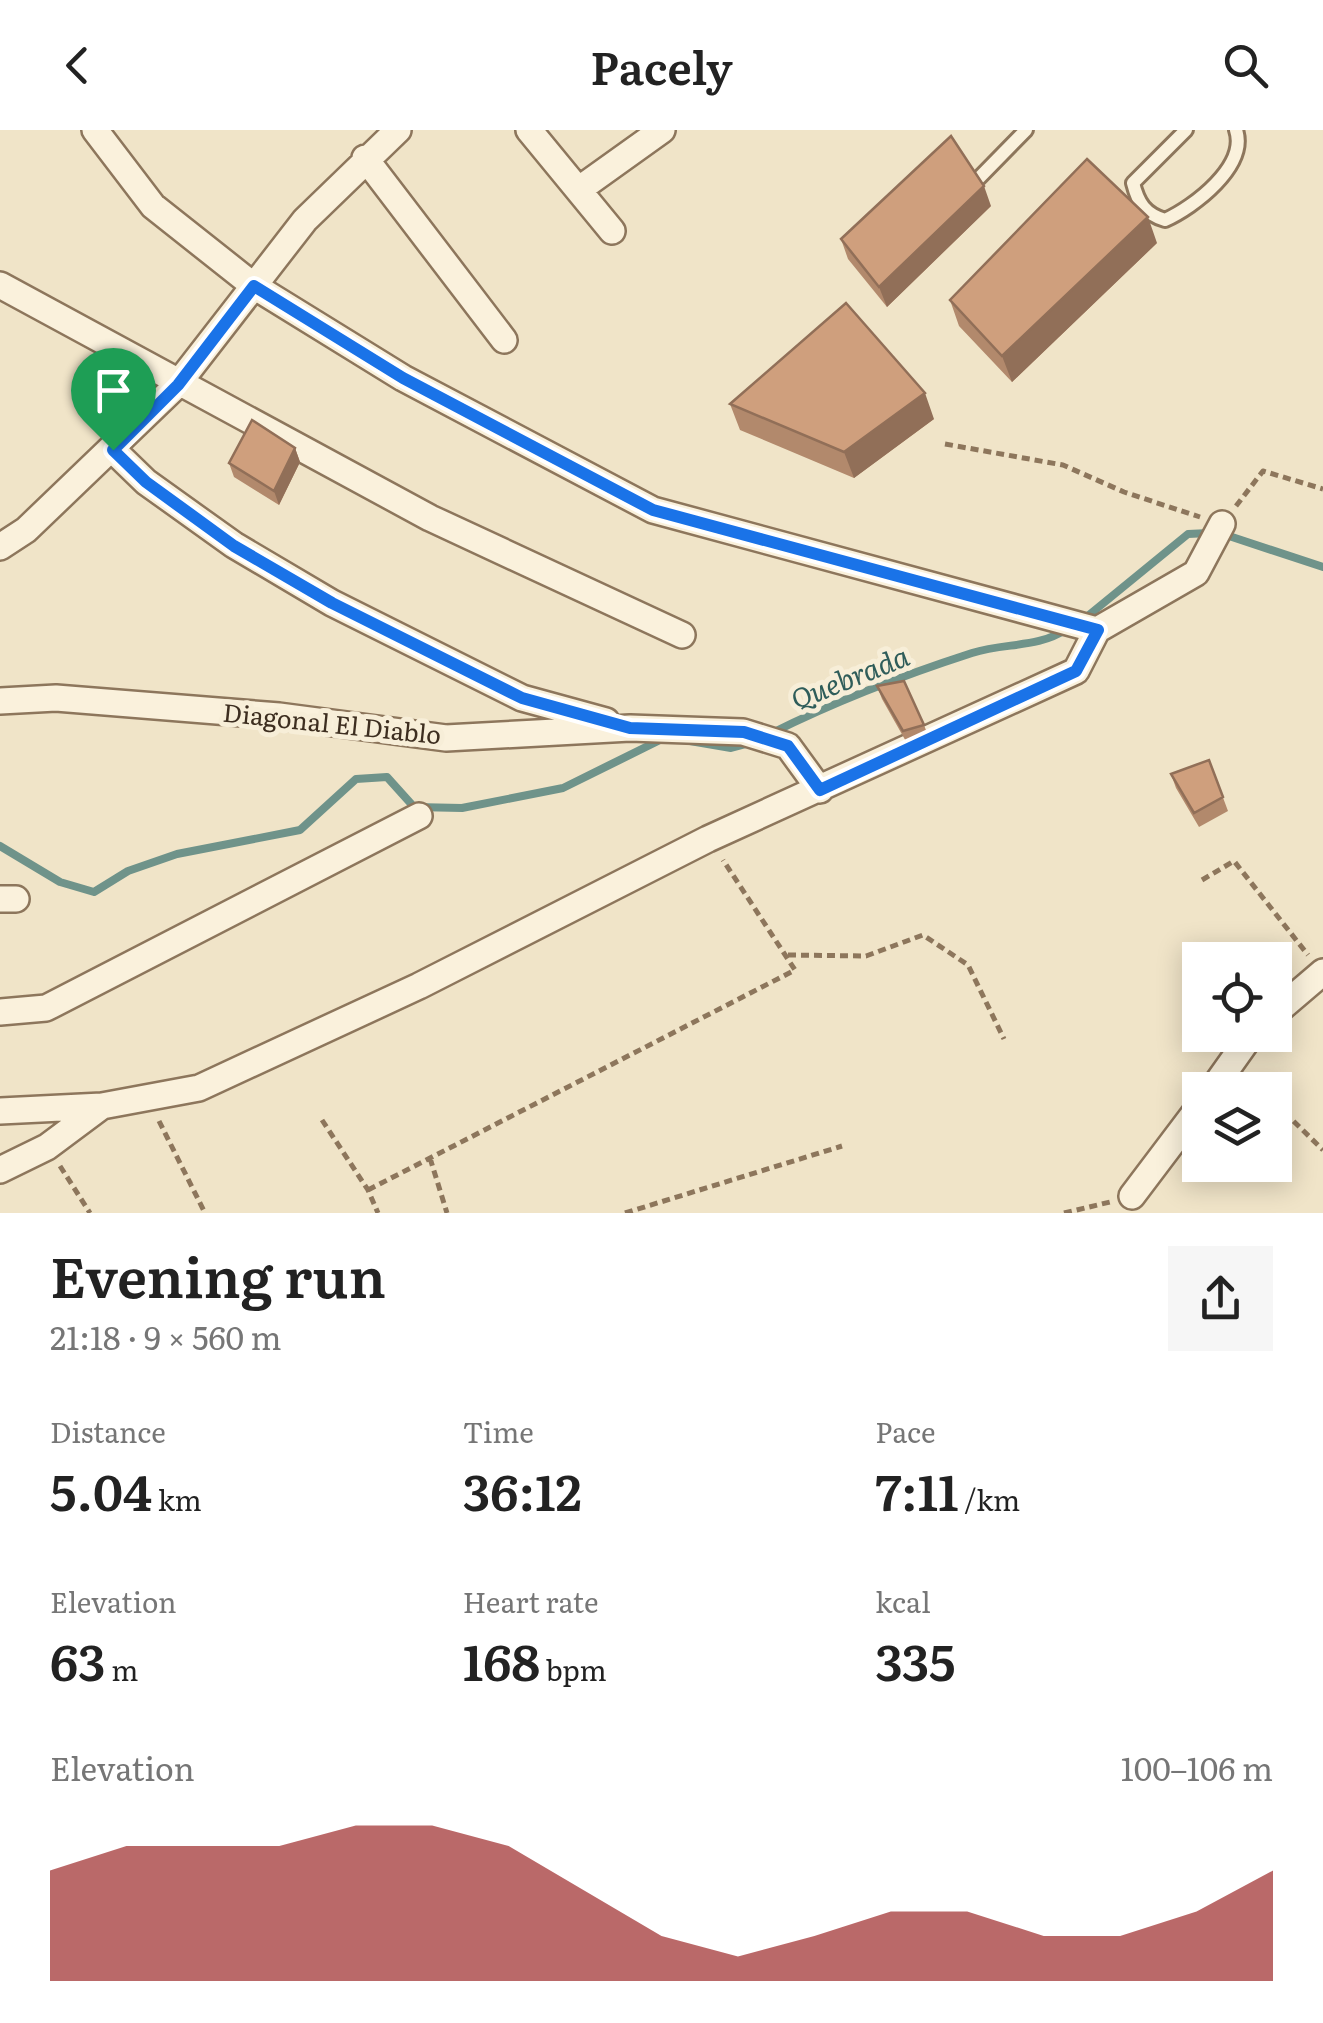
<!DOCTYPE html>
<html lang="en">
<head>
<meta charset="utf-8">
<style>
  body { margin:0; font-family:Literata,serif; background:#f6f6f6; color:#222; height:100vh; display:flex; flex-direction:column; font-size:38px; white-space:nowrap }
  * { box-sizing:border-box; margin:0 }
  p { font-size:32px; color:#767676 }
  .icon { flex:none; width:55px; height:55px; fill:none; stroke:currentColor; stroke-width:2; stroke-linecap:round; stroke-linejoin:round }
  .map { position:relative; height:1083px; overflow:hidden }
  .panel { display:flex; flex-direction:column; background:#fff; flex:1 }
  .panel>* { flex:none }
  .buttons { position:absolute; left:1182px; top:812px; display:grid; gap:20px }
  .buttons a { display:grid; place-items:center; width:110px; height:110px; border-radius:0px; background:#fff; box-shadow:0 5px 25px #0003; font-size:50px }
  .pin { position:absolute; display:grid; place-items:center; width:85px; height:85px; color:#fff; margin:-102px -42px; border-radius:50% 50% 50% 0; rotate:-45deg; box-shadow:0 0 10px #0007 }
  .pin .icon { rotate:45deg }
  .round { display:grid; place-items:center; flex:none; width:105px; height:105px; border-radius:0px; background:#f6f6f6 }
  .overview { display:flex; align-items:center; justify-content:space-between; height:170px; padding:0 50px }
  h1 { font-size:55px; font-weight:600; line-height:75px }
  .metrics { display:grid; grid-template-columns:repeat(3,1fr); gap:15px; height:170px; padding:10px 50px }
  .metrics div { display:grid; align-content:center }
  .metrics b { font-size:50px; font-weight:600 }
  .metrics small { font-size:28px; font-weight:400 }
  .metrics p { font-size:28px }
  .chart { height:280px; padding:20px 50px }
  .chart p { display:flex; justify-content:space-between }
  .chart svg { width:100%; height:180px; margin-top:10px; fill:#9e2a2b; opacity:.7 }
  header { display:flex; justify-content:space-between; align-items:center; height:130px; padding:0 50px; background:#fff; font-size:45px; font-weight:600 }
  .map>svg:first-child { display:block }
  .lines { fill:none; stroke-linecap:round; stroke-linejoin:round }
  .stream { stroke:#6f938a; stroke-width:8 }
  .service-casing { stroke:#8d765c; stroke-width:18 }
  .minor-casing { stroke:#8d765c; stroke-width:30 }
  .path { stroke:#8d765c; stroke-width:5; stroke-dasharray:8 5; stroke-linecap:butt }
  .service { stroke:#faf1dc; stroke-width:12 }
  .minor { stroke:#faf1dc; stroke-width:25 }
  .wall { fill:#b2896c }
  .shaded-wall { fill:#916f58 }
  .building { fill:#cf9f7d; stroke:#916f58; stroke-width:2.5 }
  .route-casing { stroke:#fff; stroke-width:20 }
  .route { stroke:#1a73e8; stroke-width:12 }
  .labels { text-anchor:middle; stroke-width:10; stroke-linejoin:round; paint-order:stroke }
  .street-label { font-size:25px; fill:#3d2e20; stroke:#f7eed8 }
  .water-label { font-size:28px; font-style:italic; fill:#2f5d5a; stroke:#f7eed8 }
</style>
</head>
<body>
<header><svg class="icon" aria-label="back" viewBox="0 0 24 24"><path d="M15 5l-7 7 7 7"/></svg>Pacely<svg class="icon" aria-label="search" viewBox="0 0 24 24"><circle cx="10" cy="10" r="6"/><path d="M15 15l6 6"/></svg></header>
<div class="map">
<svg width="1323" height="1083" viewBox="0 0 1323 1083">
  <rect width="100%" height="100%" fill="#f0e4c8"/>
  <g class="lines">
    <!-- stream -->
    <path class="stream" d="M1223,404L1323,437
      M1084,489L1188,404L1209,403
      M772,603C836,571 904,545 972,523C1006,512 1036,519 1067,499
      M690,611L731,618L750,613
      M0,716L60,752L94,762L128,741L177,724L300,700L356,649L387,647L414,677L462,678L563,658L662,609"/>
    <defs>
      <path id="service" d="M1186,0L1133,53C1138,73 1145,84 1165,90C1194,77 1248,36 1236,0
        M979,48L1026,0"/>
      <path id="minor" d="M95,0L153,76L254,156L403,248L653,380L1097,500
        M529,0L612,101
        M365,28L504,210
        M581,58L662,0
        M0,155L430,388L682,505
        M113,320L146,352L234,415L332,473L522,568L606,591
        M0,417L26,400L177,255L305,90L398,0
        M0,571L56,568L279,586L446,608L630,598L743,602L788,616L820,660
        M0,769H16
        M0,882L46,878L419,686
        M1275,883L1323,842
        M1212,960L1251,905
        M0,981L102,976
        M0,1040L47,1017L102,976L199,958L419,856L708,709L1076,541L1097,500L1196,443L1222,394
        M1132,1066L1200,976"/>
    </defs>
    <!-- service casing -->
    <use href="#service" class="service-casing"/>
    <!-- minor casing -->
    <use href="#minor" class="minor-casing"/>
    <!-- path -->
    <path class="path" d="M945,314L1063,335L1124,362L1200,387
      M1236,376L1263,341L1323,359
      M1202,750L1234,731L1308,825
      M788,825L866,826L923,805L968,835L1004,909
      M1249,948L1262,960
      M1275,973L1323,1020
      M322,990L368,1060L378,1083
      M159,991L205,1083
      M430,1028L447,1083
      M60,1036L90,1083
      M368,1060L795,840L723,730
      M625,1083L842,1016
      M1064,1083L1110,1072"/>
    <!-- service -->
    <use href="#service" class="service"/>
    <!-- minor -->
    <use href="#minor" class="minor"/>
  </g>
  <!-- wall -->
  <path class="wall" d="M991,76L887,177L848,129L841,109Z
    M1157,113L1012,252L959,196L950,170Z
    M730,274L934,289L854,348L740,300Z
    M295,318L300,332L279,375L234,347L229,333Z
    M877,556L924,595L929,608L908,615L882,569Z
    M1209,630L1228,681L1199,697L1176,658L1171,644Z"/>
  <!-- shaded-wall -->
  <path class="shaded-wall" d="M984,56L991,76L887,177L879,157Z
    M1148,87L1157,113L1012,252L1002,226Z
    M925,263L934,289L854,348L844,322Z
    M295,318L300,332L279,375L274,361Z"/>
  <!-- building -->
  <path class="building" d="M951,6L984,56L879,157L841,109Z
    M1087,29L1148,87L1002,226L950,170Z
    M846,173L925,263L844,322L730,274Z
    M252,290L295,318L274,361L229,333Z
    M904,551L924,595L903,601L877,556Z
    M1209,630L1223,667L1194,683L1171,644Z"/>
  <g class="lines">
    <defs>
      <path id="route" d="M254,156L403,248L653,380L1098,500L1076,541L820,660L788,616L744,602L630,598L522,568L332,473L234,416L146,352L113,320L178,255Z"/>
    </defs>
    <!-- route casing -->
    <use href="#route" class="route-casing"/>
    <!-- route -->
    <use href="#route" class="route"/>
  </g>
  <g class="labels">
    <!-- street labels -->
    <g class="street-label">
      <text transform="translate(332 594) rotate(6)" y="9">Diagonal El Diablo</text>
    </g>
    <!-- water labels -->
    <g class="water-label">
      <text transform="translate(850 548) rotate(-22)" y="10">Quebrada</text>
    </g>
  </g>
</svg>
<div class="buttons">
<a><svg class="icon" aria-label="locate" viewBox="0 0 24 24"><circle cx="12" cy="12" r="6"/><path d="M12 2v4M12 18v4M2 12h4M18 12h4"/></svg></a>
<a><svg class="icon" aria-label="layers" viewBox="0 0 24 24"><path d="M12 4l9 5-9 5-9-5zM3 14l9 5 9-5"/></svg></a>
</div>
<div class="pin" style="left:113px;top:320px;background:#1e9e55"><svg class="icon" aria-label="arrive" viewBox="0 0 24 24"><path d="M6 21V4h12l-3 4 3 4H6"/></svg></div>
</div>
<section class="panel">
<div class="overview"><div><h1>Evening run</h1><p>21:18 · 9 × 560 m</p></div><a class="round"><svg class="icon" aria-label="share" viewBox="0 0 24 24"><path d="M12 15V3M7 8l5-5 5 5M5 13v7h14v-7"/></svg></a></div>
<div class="metrics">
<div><p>Distance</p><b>5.04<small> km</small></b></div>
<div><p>Time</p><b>36:12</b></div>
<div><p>Pace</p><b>7:11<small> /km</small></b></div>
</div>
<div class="metrics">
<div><p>Elevation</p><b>63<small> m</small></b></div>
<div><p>Heart rate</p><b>168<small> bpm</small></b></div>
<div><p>kcal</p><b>335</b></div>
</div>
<div class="chart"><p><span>Elevation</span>100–106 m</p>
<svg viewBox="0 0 160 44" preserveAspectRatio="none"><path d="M0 44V17L10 11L20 11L30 11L40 6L50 6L60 11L70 22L80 33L90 38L100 33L110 27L120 27L130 33L140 33L150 27L160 17V44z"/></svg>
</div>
</section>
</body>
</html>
